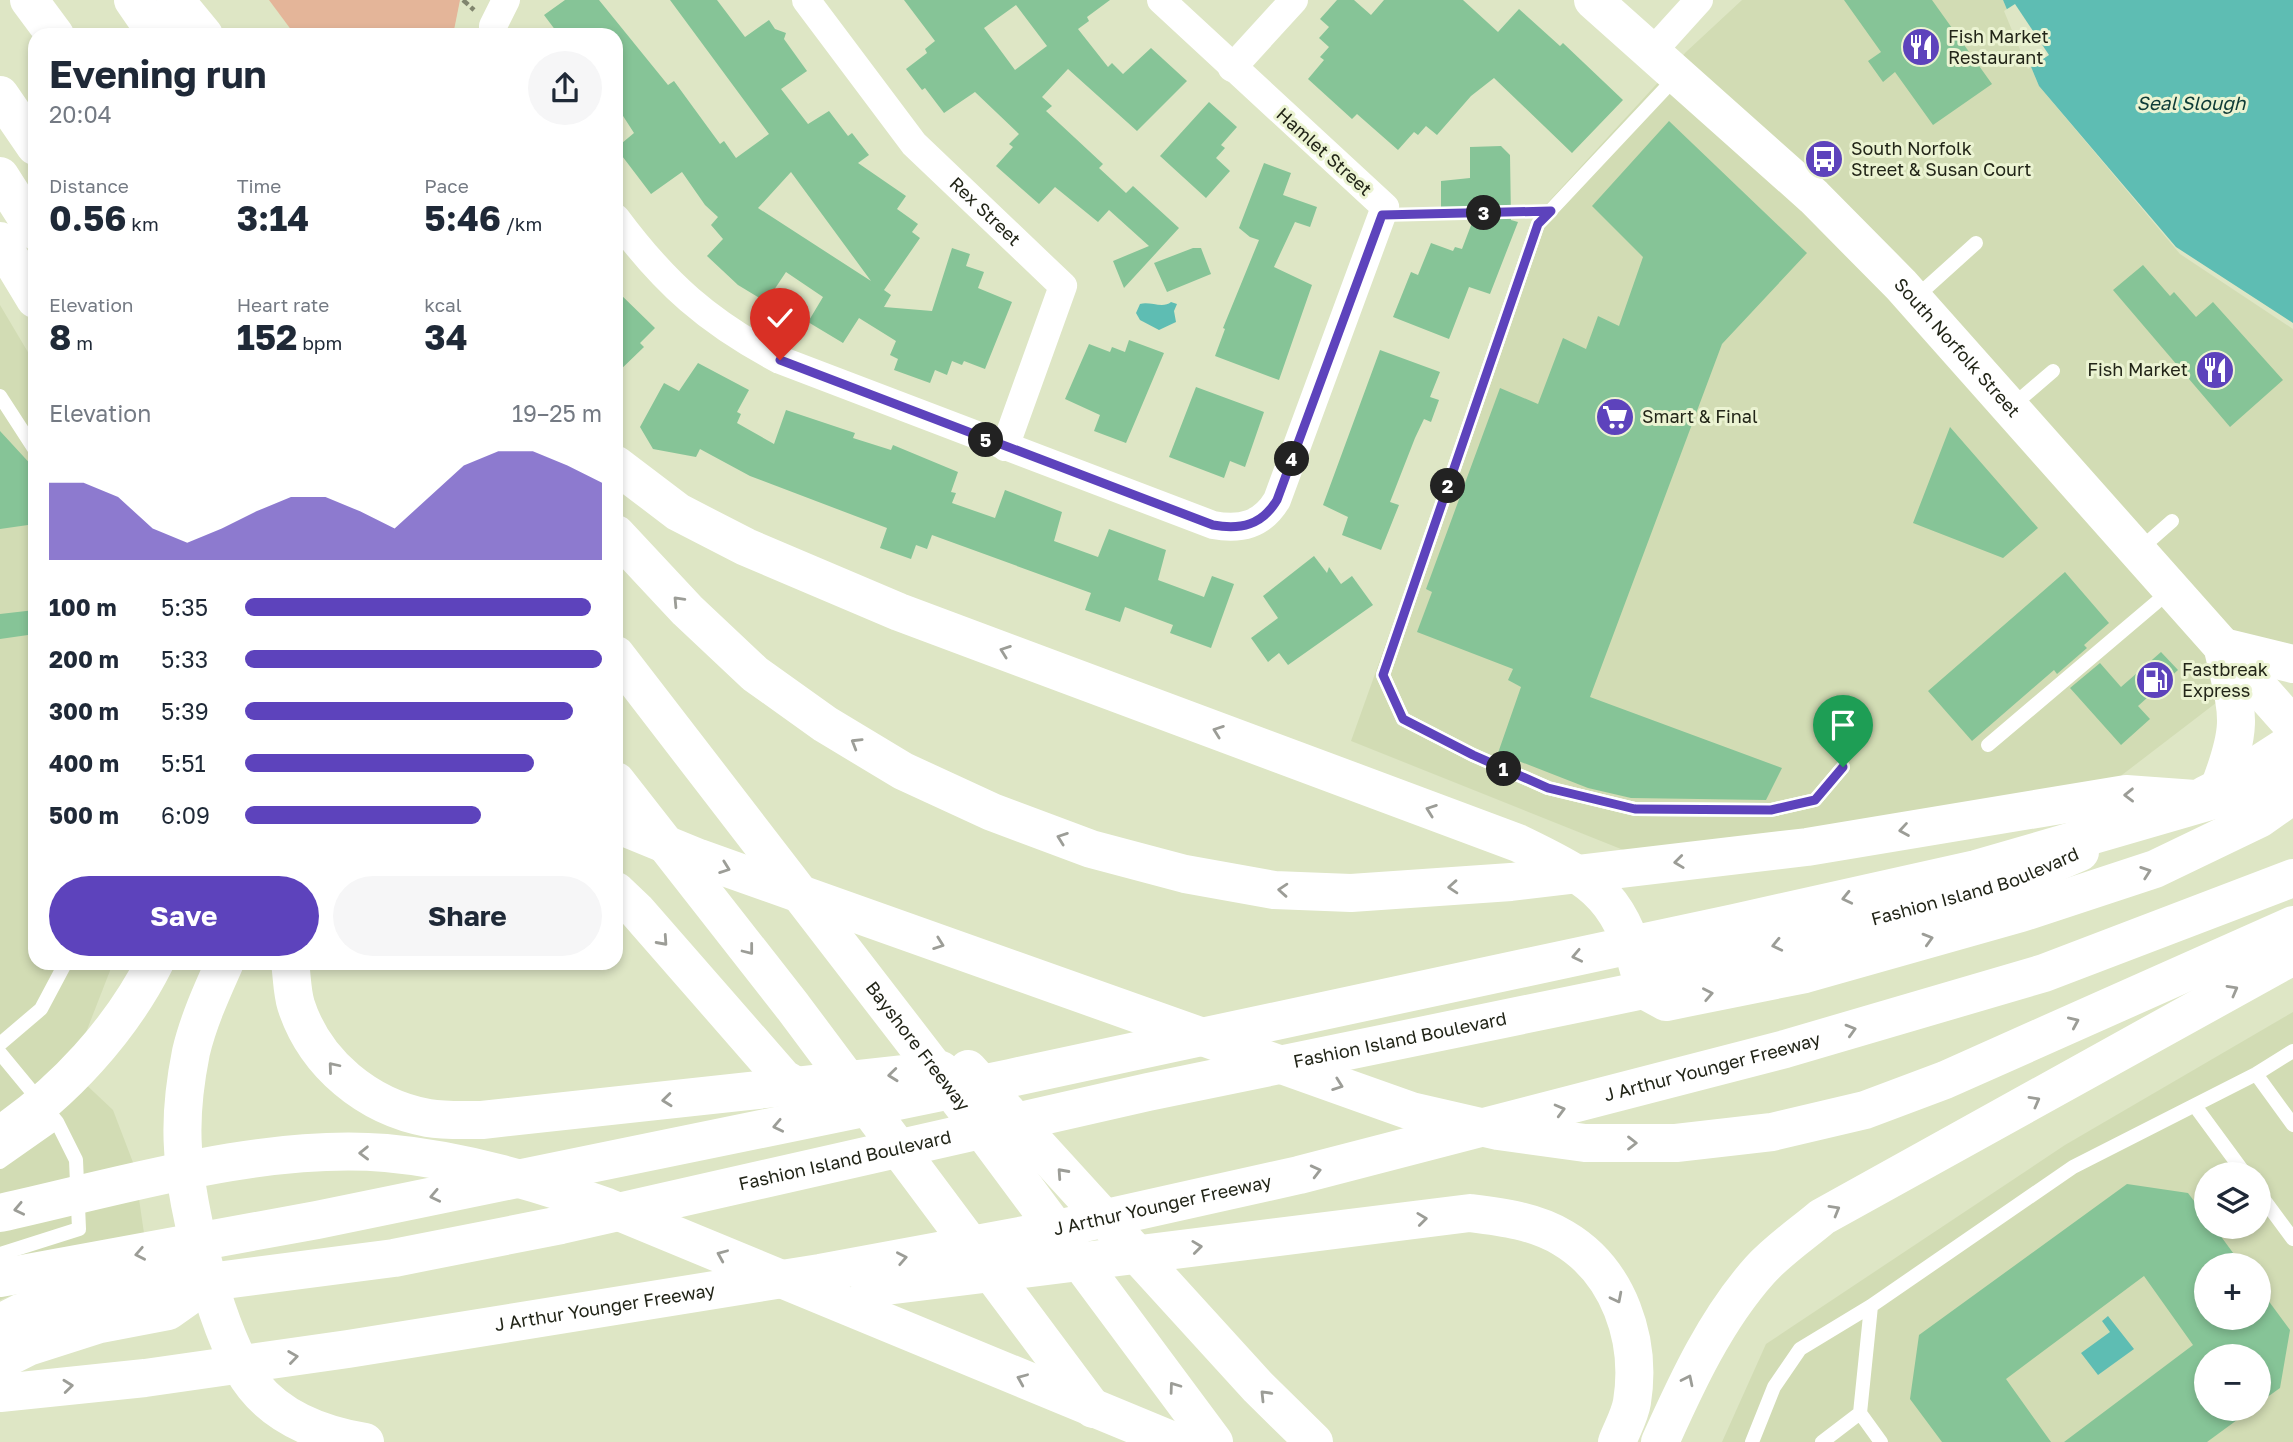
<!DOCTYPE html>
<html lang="en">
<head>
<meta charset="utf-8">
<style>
  body { margin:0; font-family:"Golos Text",sans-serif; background:#f6f6f7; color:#1f2937; height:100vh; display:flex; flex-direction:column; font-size:26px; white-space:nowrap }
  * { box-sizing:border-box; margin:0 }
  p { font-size:23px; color:#747a83 }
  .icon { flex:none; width:38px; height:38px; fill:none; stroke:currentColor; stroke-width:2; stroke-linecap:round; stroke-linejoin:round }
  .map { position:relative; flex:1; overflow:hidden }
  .drawer { position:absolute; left:28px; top:28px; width:595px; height:942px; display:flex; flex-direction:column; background:#fff; border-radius:21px; box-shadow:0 4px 10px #0003 }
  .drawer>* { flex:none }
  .buttons { position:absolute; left:2194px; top:1162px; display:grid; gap:14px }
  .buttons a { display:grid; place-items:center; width:77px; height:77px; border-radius:50%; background:#fff; box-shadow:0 4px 10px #0003; font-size:35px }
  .pin { position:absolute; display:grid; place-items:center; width:60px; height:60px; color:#fff; margin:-72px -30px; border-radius:50% 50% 50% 0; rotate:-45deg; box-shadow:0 0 7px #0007 }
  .pin .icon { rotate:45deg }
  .km { position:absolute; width:35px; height:35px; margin:-18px; border-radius:50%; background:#222; color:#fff; font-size:19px; line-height:35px; text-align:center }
  .round { display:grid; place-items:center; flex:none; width:74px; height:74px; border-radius:37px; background:#f6f6f7 }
  .overview { display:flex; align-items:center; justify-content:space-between; height:119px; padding:0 21px }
  h1 { font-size:38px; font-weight:700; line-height:52px }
  .stats { display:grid; grid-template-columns:repeat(3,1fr); gap:10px; height:119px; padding:7px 21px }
  .stats div { display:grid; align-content:center }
  .stats b { font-size:35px; font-weight:700 }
  .stats small { font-size:19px; font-weight:400 }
  .stats p { font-size:19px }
  .chart { height:196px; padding:14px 21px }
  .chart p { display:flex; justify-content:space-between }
  .chart svg { width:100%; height:126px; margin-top:7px; fill:#5d43bc; opacity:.7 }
  .cta { display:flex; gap:14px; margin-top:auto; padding:14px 21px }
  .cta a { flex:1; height:80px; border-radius:42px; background:#5d43bc; color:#fff; font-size:28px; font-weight:700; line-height:80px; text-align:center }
  .cta a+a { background:#f6f6f7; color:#1f2937 }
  ul { padding:0 21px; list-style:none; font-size:23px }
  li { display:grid; grid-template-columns:112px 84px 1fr; align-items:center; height:52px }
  li i { height:18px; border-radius:9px; background:#5d43bc }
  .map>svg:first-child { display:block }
  .built { fill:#d2dcb4; fill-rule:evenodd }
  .green { fill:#e4b599 }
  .water { fill:#5ebdb3 }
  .pier { fill:#dee6c5 }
  .building { fill:#86c497; fill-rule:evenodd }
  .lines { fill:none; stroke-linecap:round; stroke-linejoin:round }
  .path { stroke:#80856e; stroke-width:4.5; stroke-dasharray:7 3.5; stroke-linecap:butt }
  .lane { stroke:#fff; stroke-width:14 }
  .street { stroke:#fff; stroke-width:28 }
  .secondary { stroke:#fff; stroke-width:38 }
  .highway { stroke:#fff; stroke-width:38 }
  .oneway { stroke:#9c9d97 }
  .route-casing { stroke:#fff; stroke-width:14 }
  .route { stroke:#5d43bc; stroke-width:9 }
  .labels { text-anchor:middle; stroke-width:6; stroke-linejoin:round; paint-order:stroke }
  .poi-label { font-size:18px; fill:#222518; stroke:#ebf3d2; text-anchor:start }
  .street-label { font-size:18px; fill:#222518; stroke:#ebf3d2 }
  .water-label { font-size:19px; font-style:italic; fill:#0e3b37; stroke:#ebf3d2 }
</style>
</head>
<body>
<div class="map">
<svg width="2293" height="1442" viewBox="0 0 2293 1442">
  <rect width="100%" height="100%" fill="#dee6c5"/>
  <!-- built -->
  <path class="built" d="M1742,0H2003L2039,86L2180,254L2293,329V644L2118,778L2087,790L1631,853L1351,741L1541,210L1686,52Z
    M0,305L35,364V962L113,963L85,1035L61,1061L113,1110L134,1165L145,1240L0,1300Z
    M2293,1012V1442H1722L1766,1344L2065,1145ZM2207,1174H2259V1227H2207ZM2207,1265H2259V1318H2207ZM2207,1356H2259V1409H2207Z"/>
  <!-- green -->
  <path class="green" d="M269,0H460L453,35H295Z"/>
  <!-- water -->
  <path class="water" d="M2003,0H2293V323L2176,247L2039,86Z
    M1171,302L1177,304L1174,311L1176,322L1159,330L1140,320L1136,313L1140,304C1150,301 1163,309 1171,302Z
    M2108,1316L2134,1349L2098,1375L2081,1353L2110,1332L2102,1321Z"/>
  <!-- pier -->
  <path class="pier" d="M2015,4L2049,55L2028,69L2004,11Z"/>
  <!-- building -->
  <path class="building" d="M565,0H599L668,85L674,81L720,144L724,141L736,158L769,134L670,0H717L745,37L769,20L775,29L786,33L784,39L807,71L781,89L808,124L829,111L848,136L852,133L869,155L858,163L906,196L897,209L918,224L912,232L920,238L884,290L891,295L884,307L932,311L952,248L970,254L966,266L984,272L978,288L1012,302L985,369L964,361L962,365L952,361L947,375L935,370L930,383L894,370L898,359L890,355L896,341L859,318L843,343L808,322L823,297L786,272L766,302L738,285L707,256L723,239L711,225L718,217L705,205L682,172L651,194L616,148L634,133L616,105V35H559L544,15ZM791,172L871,281L758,208Z
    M904,0H1110L1087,17L1089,21L1078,29L1108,67L1112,63L1123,74L1151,48L1187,81L1137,131L1068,69L1042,97L1052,106L1046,111L1103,164L1099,168L1126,193L1133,186L1179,228L1124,288L1113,261L1149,246L1109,210L1098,222L1055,187L1039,204L996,166L1013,147L1009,144L1019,134L975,92L944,113L925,88L922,90L906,69L927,53L925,49L935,41ZM1016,5L1047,46L1015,70L984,28Z
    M1337,0H1354L1371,15L1384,0H1463L1498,32L1519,9L1560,46L1563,43L1623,100L1572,153L1494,78L1471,96L1437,135L1426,126L1418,135L1414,132L1398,150L1357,114L1352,119L1308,79L1324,60L1320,57L1329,47L1319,38L1329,27L1320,19Z
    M1844,0H1932L1992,84L1933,125L1895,72L1883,82L1868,61L1881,52Z
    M1209,102L1237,127L1221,145L1225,148L1216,158L1230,171L1206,198L1160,156Z
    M1669,121L1807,253L1722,344L1590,697L1782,768L1766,800L1631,798L1588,788L1498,753L1521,687L1508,680L1513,669L1417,632L1432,592L1426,589L1500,388L1538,404L1563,338L1586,349L1598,316L1619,326L1643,257L1592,206Z
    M1501,146L1510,155L1511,220L1518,222L1490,294L1469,287L1449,339L1393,317L1411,272L1418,275L1431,243L1453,251L1455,247L1462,249L1478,207H1441V181L1470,178V147Z
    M1264,163L1291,173L1283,195L1317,207L1310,227L1295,222L1274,267L1312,285L1279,380L1215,356L1225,329L1223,328L1259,240L1250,237L1239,228Z
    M1193,248H1201L1211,274L1167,292L1154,263Z
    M2143,265L2170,296L2174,292L2196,317L2213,302L2283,380L2230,427L2113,290Z
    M616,290L655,328L640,343L644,347L616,374Z
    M1129,340L1164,353L1126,443L1094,431L1100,415L1065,399L1089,344L1110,352L1112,347L1125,352Z
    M1380,350L1440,372L1430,397L1439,400L1431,422L1424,419L1415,438L1390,502L1399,505L1381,550L1342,535L1348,517L1323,505Z
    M698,363L749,390L737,412L741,414L737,423L774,444L786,410L855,433L853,438L891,450L893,445L958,472L951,492L956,493L952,503L995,518L1005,490L1062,512L1054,541L1098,557L1109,529L1166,550L1158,580L1204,597L1212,576L1234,584L1211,648L1170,633L1173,625L1125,607L1120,622L1085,610L1091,593L932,535L927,549L916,545L911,559L880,548L887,528L750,476L700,449L696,457L653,449L640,427L664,383L679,391Z
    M1196,387L1264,412L1245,467L1230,461L1224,478L1169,457Z
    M1950,427L2038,528L2003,558L1913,523Z
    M0,431L35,469V524L0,529Z
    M1314,556L1327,573L1329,567L1341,584L1352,576L1373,605L1288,665L1279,653L1268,662L1251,638L1278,618L1263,596Z
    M2065,572L2109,623L2084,645L2087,648L2057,674L2054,670L1972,741L1928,691Z
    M35,610V634L0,639V614Z
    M2161,652L2178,670L2138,706L2150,719L2121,745L2070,688L2100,663L2121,687Z
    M2127,1184L2188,1193L2207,1218V1227H2214L2242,1265H2207V1318H2259V1288L2290,1330L2280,1388L2259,1403V1356H2207V1409H2252L2207,1442H2064L2193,1345L2144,1276L2006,1379L2051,1442H1942L1910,1399L1919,1335Z"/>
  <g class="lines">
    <!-- path -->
    <path class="path" d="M463,0L474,10
      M1408,214L1525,211"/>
    <!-- lane -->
    <path class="lane" d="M1677,76L1538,224L1383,675L1403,719L1473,755L1548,788L1635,809L1771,810L1815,800L1843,767
      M1915,298L1976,243
      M0,396L35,450
      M2012,406L2053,371
      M2139,550L2172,521
      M1988,745L2171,590
      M0,1044L41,1009L66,962
      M0,1053L57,1122L76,1160L79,1229L0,1254
      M2256,1074L2293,1125
      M2195,1106L2245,1174
      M0,1162L57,1122
      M2259,1193L2293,1239
      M1871,1306L1860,1413L1881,1442
      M1752,1442L1774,1387L1800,1349L1871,1306L2073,1167L2256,1074L2293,1051
      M1822,1442L1860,1413"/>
    <!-- street -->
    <g class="street">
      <path id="s1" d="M806,0L914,144L1063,286L1005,447"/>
      <path d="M493,35V26L506,0"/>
      <path d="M1651,53L1699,0"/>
      <path d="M1232,68L1294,0"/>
      <path d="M616,218C665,284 708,322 780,360L1213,525C1241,530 1262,525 1277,500L1385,207L1161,0"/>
    </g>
    <!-- secondary -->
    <g class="secondary">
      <path id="s2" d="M1593,0L1814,197L1901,285L2293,726"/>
      <path d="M2223,647L2293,664"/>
      <path d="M2219,788C2244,723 2238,715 2223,649"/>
      <path d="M2205,795L2231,782L2293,742"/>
      <path d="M1644,990L1666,1002L1805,974L2021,913L2155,869L2259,819L2293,795"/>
      <path id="s3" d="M0,1323L20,1313L92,1291L161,1278L209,1282L394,1258L561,1225L1148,1092L1644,990L1661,971L1794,941L2011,882L2080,852"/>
      <path d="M0,1361L28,1347L100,1324L168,1311L209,1282"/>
    </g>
    <!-- highway -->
    <g class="highway">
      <path d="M29,0L55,35"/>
      <path d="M133,0L157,35"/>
      <path d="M175,0L204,35"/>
      <path d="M0,95L35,146"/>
      <path d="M0,176L35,231"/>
      <path d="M0,241L35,299"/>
      <path d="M616,465L678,512L746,547L899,612L1518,843C1601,883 1622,897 1644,990"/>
      <path d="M616,534L687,610L755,674L825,724L903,771L992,812L1091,849L1185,874L1274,890L1351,893L1511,882L1807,847L2126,794L2195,799"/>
      <path id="s4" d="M616,655L985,1134L1214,1442"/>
      <path d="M616,781L793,1007L1093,1409"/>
      <path d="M616,824L699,858L1411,1111L1498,1131L1585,1143H1676L1772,1132L1865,1110L1945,1080L2293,925"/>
      <path d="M616,891L637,911L783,1078L810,1094"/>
      <path d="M225,962C212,991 198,1022 191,1052C185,1082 181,1118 183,1148C185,1206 218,1341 254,1386C281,1420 324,1435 365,1442"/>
      <path d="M290,962C292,976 292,992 296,1005C315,1064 368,1107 428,1118C445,1121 465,1120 482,1120L941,1070"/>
      <path d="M968,1069L1258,1387L1314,1442"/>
      <path d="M0,1135C63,1093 121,1030 155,962"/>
      <path d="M0,1213C122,1186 261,1143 386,1153C463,1160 536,1182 607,1207L1176,1442"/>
      <path d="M0,1278L317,1220L1010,1078L1734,923L1976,869L2293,777"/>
      <path d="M870,1288L1470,1213C1502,1217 1535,1221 1563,1238C1619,1271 1642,1340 1632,1402C1630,1415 1622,1429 1617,1442"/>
      <path id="s5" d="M0,1393L145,1378L348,1349L820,1273L1057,1229L1299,1175L1785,1049L2044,973L2293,878"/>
      <path d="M1660,1442C1687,1382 1716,1319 1760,1270C1778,1250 1802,1234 1822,1217L2293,956"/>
    </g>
  </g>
  <!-- one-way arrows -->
  <defs><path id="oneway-chevron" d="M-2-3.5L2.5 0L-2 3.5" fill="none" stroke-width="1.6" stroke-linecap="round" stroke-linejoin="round" transform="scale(1.75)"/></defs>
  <g class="oneway">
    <use href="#oneway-chevron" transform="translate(678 601) rotate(-133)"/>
    <use href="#oneway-chevron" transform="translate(1005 651) rotate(-160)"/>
    <use href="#oneway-chevron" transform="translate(1218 731) rotate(-160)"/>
    <use href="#oneway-chevron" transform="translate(856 743) rotate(-149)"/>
    <use href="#oneway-chevron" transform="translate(2129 795) rotate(179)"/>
    <use href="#oneway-chevron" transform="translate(1431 810) rotate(-160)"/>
    <use href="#oneway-chevron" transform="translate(1904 830) rotate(171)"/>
    <use href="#oneway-chevron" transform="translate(1062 838) rotate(-160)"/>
    <use href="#oneway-chevron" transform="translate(1679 862) rotate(173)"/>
    <use href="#oneway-chevron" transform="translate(725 868) rotate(20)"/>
    <use href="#oneway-chevron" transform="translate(2146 872) rotate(-19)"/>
    <use href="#oneway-chevron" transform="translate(1453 887) rotate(176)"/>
    <use href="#oneway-chevron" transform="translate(1283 890) rotate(-176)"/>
    <use href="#oneway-chevron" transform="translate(1847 898) rotate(167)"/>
    <use href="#oneway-chevron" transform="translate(1928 939) rotate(-16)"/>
    <use href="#oneway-chevron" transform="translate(663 941) rotate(48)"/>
    <use href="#oneway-chevron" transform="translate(939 944) rotate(20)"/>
    <use href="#oneway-chevron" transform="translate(1777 945) rotate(167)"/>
    <use href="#oneway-chevron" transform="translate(749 950) rotate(52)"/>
    <use href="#oneway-chevron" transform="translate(1577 956) rotate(168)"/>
    <use href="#oneway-chevron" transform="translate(2233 990) rotate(-29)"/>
    <use href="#oneway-chevron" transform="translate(1708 994) rotate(-11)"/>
    <use href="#oneway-chevron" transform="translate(2074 1022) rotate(-24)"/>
    <use href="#oneway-chevron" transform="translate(1851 1030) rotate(-16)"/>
    <use href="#oneway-chevron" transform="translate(333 1067) rotate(-130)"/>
    <use href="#oneway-chevron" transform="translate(893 1075) rotate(174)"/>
    <use href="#oneway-chevron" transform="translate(1338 1085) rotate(20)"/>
    <use href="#oneway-chevron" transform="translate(667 1100) rotate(174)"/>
    <use href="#oneway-chevron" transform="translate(2035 1101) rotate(-29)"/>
    <use href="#oneway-chevron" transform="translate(1560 1110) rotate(-15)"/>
    <use href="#oneway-chevron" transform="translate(778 1126) rotate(168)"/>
    <use href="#oneway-chevron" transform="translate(1632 1143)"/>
    <use href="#oneway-chevron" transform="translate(364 1153) rotate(179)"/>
    <use href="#oneway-chevron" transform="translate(1316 1171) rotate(-14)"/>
    <use href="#oneway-chevron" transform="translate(1062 1173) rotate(-132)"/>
    <use href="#oneway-chevron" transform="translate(435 1196) rotate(168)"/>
    <use href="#oneway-chevron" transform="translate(19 1209) rotate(168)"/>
    <use href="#oneway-chevron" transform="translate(1835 1210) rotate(-30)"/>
    <use href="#oneway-chevron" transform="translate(1422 1219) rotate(-7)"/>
    <use href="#oneway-chevron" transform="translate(1197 1247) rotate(-7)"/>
    <use href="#oneway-chevron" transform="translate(140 1254) rotate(169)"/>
    <use href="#oneway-chevron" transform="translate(722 1255) rotate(-157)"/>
    <use href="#oneway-chevron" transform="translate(902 1258) rotate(-11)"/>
    <use href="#oneway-chevron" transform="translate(1617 1298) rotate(63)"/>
    <use href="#oneway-chevron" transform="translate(293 1357) rotate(-8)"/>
    <use href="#oneway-chevron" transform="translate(1022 1379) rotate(-157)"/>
    <use href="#oneway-chevron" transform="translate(1688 1380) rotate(-64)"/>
    <use href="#oneway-chevron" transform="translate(68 1386) rotate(-6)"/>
    <use href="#oneway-chevron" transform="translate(1174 1387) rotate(-126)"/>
    <use href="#oneway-chevron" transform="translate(1265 1395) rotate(-134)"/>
  </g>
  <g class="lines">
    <defs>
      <path id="route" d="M780,360L1213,525C1241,530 1262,525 1277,500L1382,215L1551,211L1538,224L1383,675L1403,719L1473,755L1548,788L1635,809L1771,810L1815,800L1843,767"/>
    </defs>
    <!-- route casing -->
    <use href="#route" class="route-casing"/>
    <!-- route -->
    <use href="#route" class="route"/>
  </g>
  <!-- icons -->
  <defs>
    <symbol id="restaurant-disc" viewBox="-11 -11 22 22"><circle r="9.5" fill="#5d43bc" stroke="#ebf3d2"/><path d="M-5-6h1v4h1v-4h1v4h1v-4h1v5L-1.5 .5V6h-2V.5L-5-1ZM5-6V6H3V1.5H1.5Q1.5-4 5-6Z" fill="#fff"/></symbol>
    <symbol id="bus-disc" viewBox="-11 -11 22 22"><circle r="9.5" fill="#5d43bc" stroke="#ebf3d2"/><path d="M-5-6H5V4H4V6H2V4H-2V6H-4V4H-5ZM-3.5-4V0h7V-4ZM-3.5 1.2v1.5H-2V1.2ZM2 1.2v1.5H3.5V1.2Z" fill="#fff"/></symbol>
    <symbol id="supermarket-disc" viewBox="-11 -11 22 22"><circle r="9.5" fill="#5d43bc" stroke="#ebf3d2"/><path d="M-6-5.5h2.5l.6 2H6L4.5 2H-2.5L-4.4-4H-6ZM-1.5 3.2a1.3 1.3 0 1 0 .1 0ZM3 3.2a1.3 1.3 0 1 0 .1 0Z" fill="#fff"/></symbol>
    <symbol id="fuel-disc" viewBox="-11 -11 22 22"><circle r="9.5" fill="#5d43bc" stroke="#ebf3d2"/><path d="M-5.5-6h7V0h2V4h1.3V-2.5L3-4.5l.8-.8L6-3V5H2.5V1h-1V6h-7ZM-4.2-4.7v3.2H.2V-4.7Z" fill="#fff"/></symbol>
  </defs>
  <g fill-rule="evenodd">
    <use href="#restaurant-disc" x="1899" y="25" width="44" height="44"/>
    <use href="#bus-disc" x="1802" y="137" width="44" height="44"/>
    <use href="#restaurant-disc" x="2193" y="348" width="44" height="44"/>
    <use href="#supermarket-disc" x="1593" y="395" width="44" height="44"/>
    <use href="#fuel-disc" x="2133" y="658" width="44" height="44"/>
  </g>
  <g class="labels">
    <!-- poi labels -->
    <g class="poi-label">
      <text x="1948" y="43">Fish Market<tspan x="1948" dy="21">Restaurant</tspan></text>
      <text x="1851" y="155">South Norfolk<tspan x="1851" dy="21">Street &amp; Susan Court</tspan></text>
      <text x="2188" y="376" text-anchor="end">Fish Market</text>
      <text x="1642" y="423">Smart &amp; Final</text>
      <text x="2182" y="676">Fastbreak<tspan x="2182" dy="21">Express</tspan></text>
    </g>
    <!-- street labels -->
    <g class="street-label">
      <text transform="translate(1324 152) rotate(42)" y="6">Hamlet Street</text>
      <text dy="6" stroke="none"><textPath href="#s1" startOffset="278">Rex Street</textPath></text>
      <text dy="6" stroke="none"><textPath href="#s2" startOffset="504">South Norfolk Street</textPath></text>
      <text dy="6" stroke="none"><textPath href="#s3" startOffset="2032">Fashion Island Boulevard</textPath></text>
      <text dy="6" stroke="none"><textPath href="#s3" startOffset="1432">Fashion Island Boulevard</textPath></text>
      <text dy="6" stroke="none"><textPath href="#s4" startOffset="494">Bayshore Freeway</textPath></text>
      <text dy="6" stroke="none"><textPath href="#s5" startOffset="1745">J Arthur Younger Freeway</textPath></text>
      <text dy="6" stroke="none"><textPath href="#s3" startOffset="864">Fashion Island Boulevard</textPath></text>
      <text dy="6" stroke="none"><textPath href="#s5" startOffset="1178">J Arthur Younger Freeway</textPath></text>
      <text dy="6" stroke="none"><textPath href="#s5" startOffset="611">J Arthur Younger Freeway</textPath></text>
    </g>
    <!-- water labels -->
    <g class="water-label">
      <text x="2191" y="110">Seal Slough</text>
    </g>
  </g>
</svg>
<div class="buttons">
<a><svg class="icon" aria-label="layers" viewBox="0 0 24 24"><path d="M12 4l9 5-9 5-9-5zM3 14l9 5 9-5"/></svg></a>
<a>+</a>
<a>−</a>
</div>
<div class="pin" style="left:1843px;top:767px;background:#1e9e55"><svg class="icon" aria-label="arrive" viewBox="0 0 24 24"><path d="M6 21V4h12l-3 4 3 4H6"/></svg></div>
<div class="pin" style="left:780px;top:360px;background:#d93025"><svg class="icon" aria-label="check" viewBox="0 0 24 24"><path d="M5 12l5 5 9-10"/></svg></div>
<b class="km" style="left:1504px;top:769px">1</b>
<b class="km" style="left:1448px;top:486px">2</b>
<b class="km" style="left:1484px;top:213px">3</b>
<b class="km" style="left:1292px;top:459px">4</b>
<b class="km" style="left:986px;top:440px">5</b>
<section class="drawer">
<div class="overview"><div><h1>Evening run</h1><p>20:04</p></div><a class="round"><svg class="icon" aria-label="share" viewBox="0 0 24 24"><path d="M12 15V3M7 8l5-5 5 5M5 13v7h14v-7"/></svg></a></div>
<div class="stats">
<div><p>Distance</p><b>0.56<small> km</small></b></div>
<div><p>Time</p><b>3:14</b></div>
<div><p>Pace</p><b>5:46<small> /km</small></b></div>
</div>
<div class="stats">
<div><p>Elevation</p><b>8<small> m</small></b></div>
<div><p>Heart rate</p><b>152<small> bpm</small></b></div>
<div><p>kcal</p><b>34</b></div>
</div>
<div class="chart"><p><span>Elevation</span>19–25 m</p>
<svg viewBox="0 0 160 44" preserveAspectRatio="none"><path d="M0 44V17L10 17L20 22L30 33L40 38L50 33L60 27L70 22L80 22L90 27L100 33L110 22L120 11L130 6L140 6L150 11L160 17V44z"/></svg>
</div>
<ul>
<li><b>100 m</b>5:35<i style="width:97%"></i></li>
<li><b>200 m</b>5:33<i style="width:100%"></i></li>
<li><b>300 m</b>5:39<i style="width:92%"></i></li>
<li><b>400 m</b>5:51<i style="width:81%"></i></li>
<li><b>500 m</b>6:09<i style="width:66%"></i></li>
</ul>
<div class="cta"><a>Save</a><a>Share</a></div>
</section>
</div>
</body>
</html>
